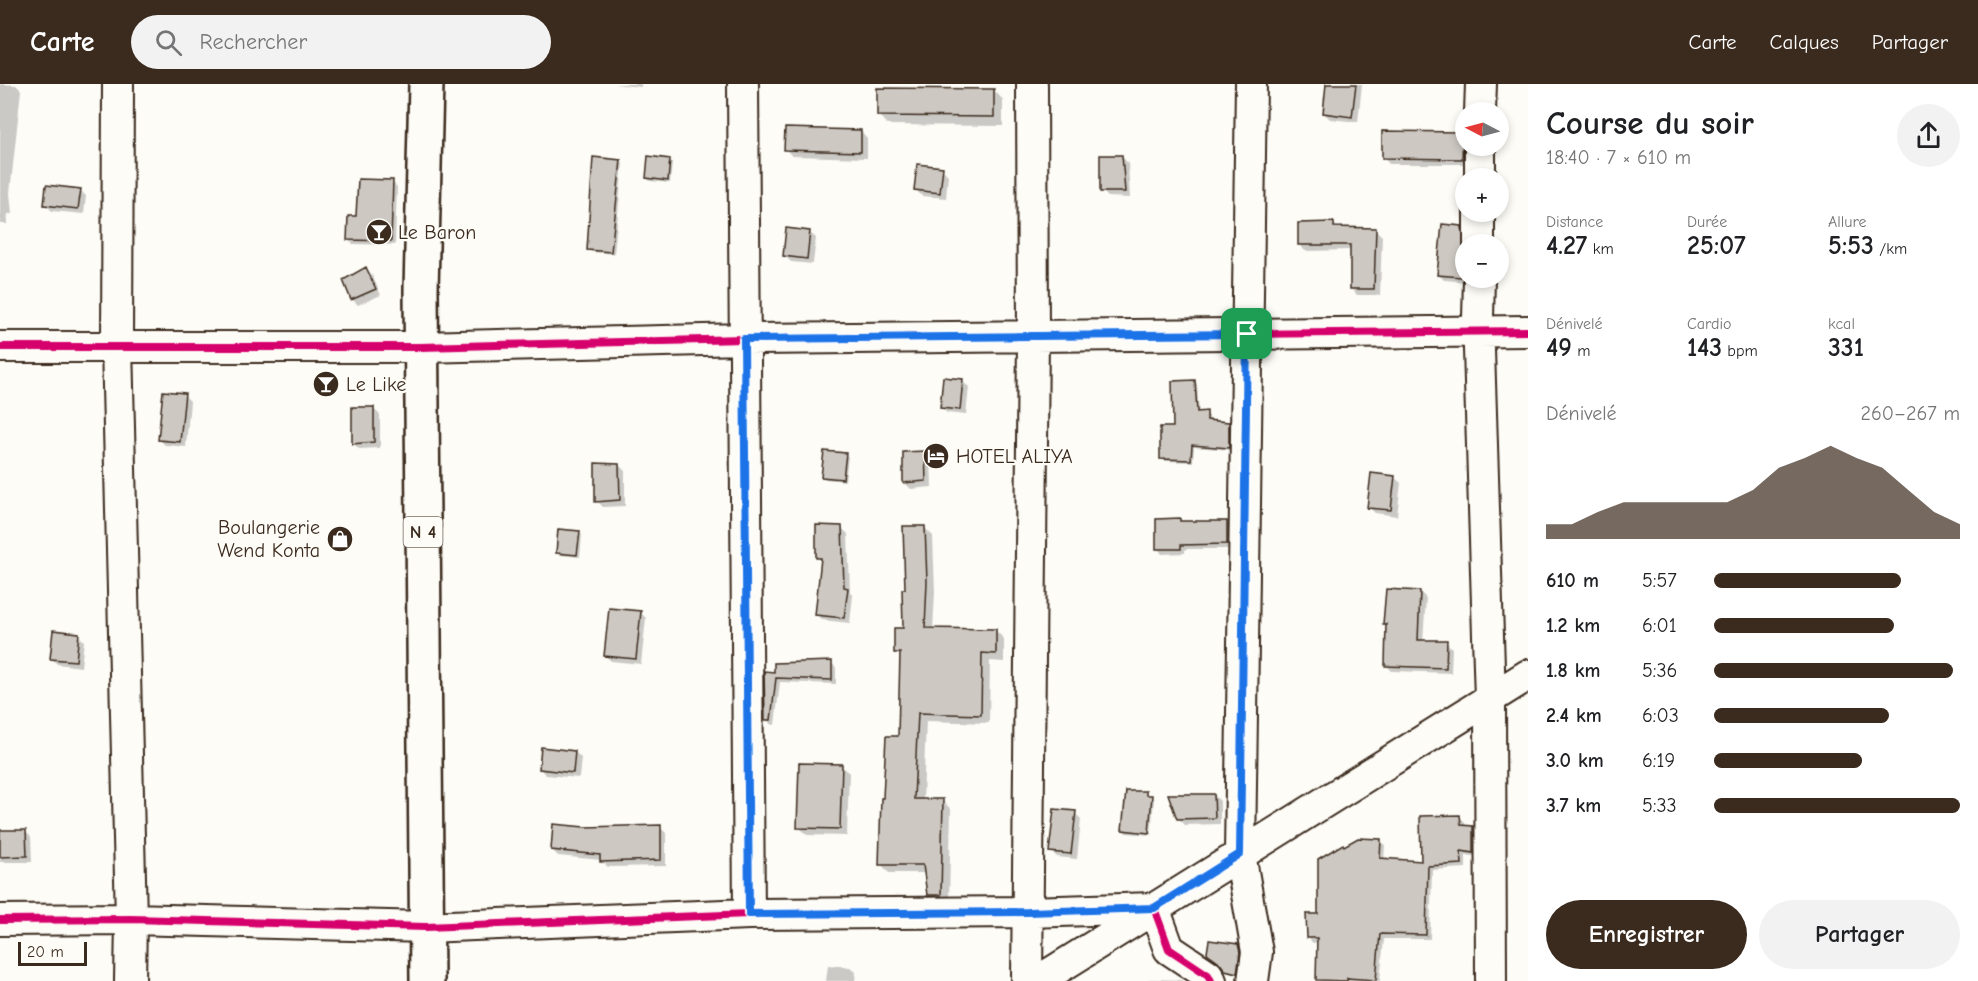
<!DOCTYPE html>
<html lang="fr">
<head>
<meta charset="utf-8">
<style>
  body { margin:0; font-family:"Comic Neue",sans-serif; background:#f2f2f2; color:#202124; height:100vh; display:flex; flex-direction:column; font-size:22px; white-space:nowrap }
  * { box-sizing:border-box; margin:0 }
  p { font-size:20px; color:#757577 }
  .icon { flex:none; width:33px; height:33px; fill:none; stroke:currentColor; stroke-width:2; stroke-linecap:round; stroke-linejoin:round }
  .map { position:relative; flex:1; overflow:hidden }
  .panel { display:flex; flex-direction:column; background:#fff; width:450px }
  .panel>* { flex:none }
  .needle { width:39px; rotate:276deg }
  .fabs { position:absolute; left:1455px; top:18px; display:grid; gap:12px }
  .fabs a { display:grid; place-items:center; width:54px; height:54px; border-radius:50%; background:#fff; box-shadow:0 3px 9px #0003; font-size:30px }
  .scale { position:absolute; left:18px; bottom:15px; width:69px; box-sizing:border-box; padding-left:6px; border:3px solid #3b2a1e; border-top:0; font-size:16px; line-height:21px; white-space:nowrap; color:#3b2a1e; -webkit-text-stroke:4px #fdfcf7; paint-order:stroke }
  .pin { position:absolute; display:grid; place-items:center; width:51px; height:51px; color:#fff; margin:-26px; border-radius:12px; box-shadow:0 3px 9px #0006 }
  .round { display:grid; place-items:center; flex:none; width:63px; height:63px; border-radius:32px; background:#f2f2f2 }
  .headline { display:flex; align-items:center; justify-content:space-between; height:102px; padding:0 18px }
  h1 { font-size:33px; font-weight:800; line-height:45px }
  .metrics { display:grid; grid-template-columns:repeat(3,1fr); gap:9px; height:102px; padding:6px 18px }
  .metrics div { display:grid; align-content:center }
  .metrics b { font-size:26px; font-weight:800 }
  .metrics small { font-size:16px; font-weight:400 }
  .metrics p { font-size:16px }
  .chart { height:168px; padding:12px 18px }
  .chart p { display:flex; justify-content:space-between }
  .chart svg { width:100%; height:108px; margin-top:6px; fill:#3b2a1e; opacity:.7 }
  .cta { display:flex; gap:12px; margin-top:auto; padding:12px 18px }
  .cta a { flex:1; height:69px; border-radius:36px; background:#3b2a1e; color:#fff; font-size:24px; font-weight:800; line-height:69px; text-align:center }
  .cta a+a { background:#f2f2f2; color:#202124 }
  ul { padding:0 18px; list-style:none; font-size:20px }
  li { display:grid; grid-template-columns:96px 72px 1fr; align-items:center; height:45px }
  li i { height:15px; border-radius:8px; background:#3b2a1e }
  header { display:flex; align-items:center; gap:36px; box-sizing:border-box; height:84px; padding:0 30px; background:#3b2a1e; color:#fff }
  header strong { font-size:28px }
  nav { display:flex; gap:33px; margin-inline-start:auto; font-size:21px }
  .search { width:420px; height:54px; background:#f2f2f2; display:flex; align-items:center; gap:15px; box-sizing:border-box; padding:0 21px; border-radius:33px; color:#757577; font-size:22px }
  main { display:flex; flex:1; min-height:0 }
  .map>svg:first-child { display:block }
  .shadow { fill:#0003 }
  .building { fill:#cdc8c2; stroke:#3b2a1e; stroke-width:1.5 }
  .lines { fill:none; stroke-linecap:round; stroke-linejoin:round }
  .minor-casing { stroke:#3b2a1e; stroke-width:34 }
  .highway-casing { stroke:#3b2a1e; stroke-width:38 }
  .minor { stroke:#fdfcf7; stroke-width:30 }
  .highway { stroke:#fdfcf7; stroke-width:33 }
  .cycleway-casing { stroke:#fdfcf7; stroke-width:11 }
  .cycleway { stroke:#d6006c; stroke-width:8 }
  .route-casing { stroke:#fff; stroke-width:12 }
  .route { stroke:#1a73e8; stroke-width:8 }
  .labels { text-anchor:middle; stroke-width:4.5; stroke-linejoin:round; paint-order:stroke }
  .shield { fill:#fdfcf7; stroke:#75695f; stroke-width:1.5 }
  .shield-label { font-size:18px; font-weight:bold; fill:#3b2a1e }
  .poi-label { font-size:20px; fill:#3b2a1e; stroke:#fdfcf7; text-anchor:start }
</style>
</head>
<body>
<header>
<strong>Carte</strong>
<div class="search"><svg class="icon" aria-label="search" viewBox="0 0 24 24"><circle cx="10" cy="10" r="6"/><path d="M15 15l6 6"/></svg>Rechercher</div>
<nav><a>Carte</a><a>Calques</a><a>Partager</a></nav>
</header>
<main>
<div class="map">
<svg width="1528" height="897" viewBox="0 0 1528 897">
  <rect width="100%" height="100%" fill="#fdfcf7"/>
  <filter id="ink" filterUnits="userSpaceOnUse"><feTurbulence type="fractalNoise" baseFrequency=".0167" numOctaves="2"/><feDisplacementMap in="SourceGraphic" scale="12" xChannelSelector="R" yChannelSelector="G"/><feConvolveMatrix kernelMatrix="1 2 1 2 8 2 1 2 1" color-interpolation-filters="sRGB"/></filter>
  <g filter="url(#ink)">
    <!-- shadow -->
    <path class="shadow" d="M0,0L16,1L21,6L10,109L12,130H8L7,140H0Z
      M614,0H641V3Z
      M1327,0H1362L1358,38L1330,35L1324,29Z
      M994,6L1003,16V42L888,41L879,32Z
      M861,47L867,54V74L792,72L786,66Z
      M1462,49L1466,53L1468,80H1389L1383,73Z
      M1122,73L1128,79L1130,114L1108,113L1102,107Z
      M669,76L672,79L670,99L650,97L647,94Z
      M621,77L623,80L614,170L592,168L589,165Z
      M942,85L948,91L946,114L922,112L916,106Z
      M392,98L397,103L395,161L353,160L348,156L358,134Z
      M80,106L86,112L84,130L52,127L46,121Z
      M1334,140L1339,145L1376,146L1382,152L1380,211H1357L1351,204V166L1305,167L1299,160Z
      M1461,144L1467,150L1466,160L1467,198L1444,196L1438,190Z
      M809,148L816,154L813,180L791,178L785,172Z
      M366,184L372,191L381,211L358,221L352,215Z
      M962,297L969,303L966,331L947,329L941,323Z
      M1195,297L1197,300L1199,330L1206,329L1209,332V338L1228,339L1231,342V366L1194,363L1193,378L1164,377L1161,374Z
      M184,311L190,317L186,363L165,361L159,355Z
      M374,325L380,331V364L359,365L353,359Z
      M924,368L931,375L932,403L911,405L905,399Z
      M845,370L848,373L845,397L825,395L823,392Z
      M619,381L625,387V422L603,423L597,417Z
      M1394,393L1401,399L1397,432L1375,429L1369,423Z
      M1179,435L1183,439H1227L1232,444L1231,465H1185V469L1162,470L1158,465Z
      M841,443L848,450L850,508L853,511L850,539L822,536L816,530L822,477L818,473Z
      M925,444L933,452L935,508L933,546L996,547L1004,555V578L990,577L989,639L926,637L923,717H942L951,725L949,819H937L928,811L926,789H889L881,780L884,716L899,654L902,574L896,568L905,546L906,507Z
      M579,448L582,451L580,473L560,471L557,468Z
      M1420,508L1426,514L1423,557L1446,558L1452,564L1451,589L1392,587L1386,581Z
      M640,528L646,534L641,580L611,577L605,571Z
      M78,551L84,557L81,583L57,580L51,574Z
      M832,579L836,584V600L780,598L775,641L771,640L766,635L776,589Z
      M575,668L581,674L579,694L546,691L540,685Z
      M841,681L849,689L847,752L807,751L799,743Z
      M1145,709L1154,715L1151,751L1126,749L1124,746Z
      M1214,711L1220,717V740L1185,741L1178,734Z
      M1075,729L1081,735L1077,775L1057,773L1051,767Z
      M1460,733L1465,738V743L1473,744L1477,749L1478,773L1466,771V784L1432,786L1430,855H1384L1380,897H1319V858L1313,859L1308,854L1320,832L1344,764L1380,756L1385,761L1384,776L1422,779Z
      M660,743L666,749V782L608,783L601,776L558,772L552,766L585,745Z
      M25,747L31,753L32,778H0V748Z
      M1237,861L1240,864L1242,872L1239,891L1229,888L1226,885Z
      M828,881L850,883L856,888L855,897H826Z
      M1149,895L1182,896L1183,897H1149Z"/>
    <!-- building -->
    <path class="building" d="M1326,0H1356L1352,33L1323,29Z
      M877,4L994,5V33L877,32Z
      M785,44L861,46V68L784,66Z
      M1382,47L1463,48L1462,75L1382,74Z
      M1100,71H1122L1125,108H1100Z
      M648,72L670,75L668,97L646,94Z
      M593,73L621,76L611,168L587,166Z
      M917,80L943,83L940,109L914,106Z
      M358,95L393,96L391,157L347,156L348,132H356Z
      M46,101L81,105L78,125L44,121Z
      M1334,138V143L1376,144L1374,205H1350V161H1298V139Z
      M1442,140L1462,142L1464,167L1461,193L1437,191Z
      M786,144L810,147L807,175L783,172Z
      M366,183L376,205L351,216L343,196Z
      M943,293L963,295L960,326L940,324Z
      M1195,296L1197,328L1207,327V336L1229,338V364L1192,361L1191,376L1160,375V343H1173L1172,297Z
      M163,307L185,309L180,358L158,356Z
      M352,323H374V358L352,360Z
      M824,367L846,369L843,395L821,393Z
      M925,367L926,397L903,399V368Z
      M595,379L619,380L620,416L595,418Z
      M1371,389L1395,392L1391,426L1367,424Z
      M1180,434V437H1227V460L1181,461V465H1156V435Z
      M816,441L842,442L844,503L848,504L844,534L815,531L821,474H816Z
      M903,442H925L927,498L925,544L996,545V570L982,569L981,631L918,629L914,715H943L941,811H927L923,781H879L881,714H883L886,652H898L900,569H894V544H903L902,505H905Z
      M558,445L580,447L577,471L556,469Z
      M1386,505L1420,507L1418,556H1447L1446,584L1385,582L1386,540H1383Z
      M609,524L641,527L636,575L604,572Z
      M53,546L79,549L76,577L50,575Z
      M832,577V596L776,594L771,636H765L764,587L774,588V579Z
      M541,663L575,667L573,689L539,685Z
      M799,679L842,680L840,745L797,744Z
      M1126,707H1146V711H1152L1149,749L1122,746Z
      M1168,710H1214L1215,734L1177,735Z
      M1054,725L1076,727L1071,770L1049,768Z
      M1460,731L1461,741L1473,742V769L1461,767L1462,780L1428,782L1426,851L1380,850L1376,896L1347,894V897L1316,896L1317,854H1307L1306,830H1318V775L1343,760L1344,762L1358,754L1381,755L1380,774L1421,777L1420,732Z
      M553,740L585,743L661,741V776L600,778V771L551,766Z
      M0,746H26L27,772L0,773Z
      M1209,856L1238,860L1240,868L1237,889L1225,886L1218,877L1207,869Z"/>
    <g class="lines">
      <defs>
        <path id="minor" d="M118,0L117,261L131,835L130,897
          M743,0L749,830
          M1251,0L1240,770L1257,868L1253,897
          M1480,28L1481,0
          M1480,94V62
          M1479,160V128
          M1479,194L1478,234L1490,615L1491,897
          M0,263H421L744,255L1528,247
          M0,836L131,835L426,843L749,830L1028,828L1154,824L1169,865L1208,891L1211,897
          M1027,897L1033,252L1032,0
          M1038,897L1528,591"/>
        <path id="highway" d="M426,0L421,206L427,897"/>
      </defs>
      <!-- minor casing -->
      <use href="#minor" class="minor-casing"/>
      <!-- highway casing -->
      <use href="#highway" class="highway-casing"/>
      <!-- minor -->
      <use href="#minor" class="minor"/>
      <!-- highway -->
      <use href="#highway" class="highway"/>
      <defs>
        <path id="cycleway" d="M0,263H421L744,255L1528,247
          M0,836L131,835L426,843L749,830L1028,828L1154,824L1169,865L1208,891L1211,897"/>
      </defs>
      <!-- cycleway casing -->
      <use href="#cycleway" class="cycleway-casing"/>
      <!-- cycleway -->
      <use href="#cycleway" class="cycleway"/>
    </g>
  </g>
  <g class="lines" filter="url(#ink)">
    <defs>
      <path id="route" d="M1247,250L1240,770L1154,824L1028,828L749,830L744,255Z"/>
    </defs>
    <!-- route casing -->
    <use href="#route" class="route-casing"/>
    <!-- route -->
    <use href="#route" class="route"/>
  </g>
  <!-- icons -->
  <defs>
    <symbol id="bar-disc" viewBox="-11 -11 22 22"><circle r="9.5" fill="#3b2a1e" stroke="#fdfcf7"/><path d="M-6-5H6L.8 .8V4.5H3.5V6h-7V4.5H-.8V.8Z" fill="#fff"/></symbol>
    <symbol id="hotel-disc" viewBox="-11 -11 22 22"><circle r="9.5" fill="#3b2a1e" stroke="#fdfcf7"/><path d="M-6-4.5h1.5V1H6V5H4.5V3h-9V5H-6ZM-4 0a1.8 1.8 0 1 1 3.6 0ZM.5 0V-2.5h3Q6-2.5 6 0Z" fill="#fff"/></symbol>
    <symbol id="shop-disc" viewBox="-11 -11 22 22"><circle r="9.5" fill="#3b2a1e" stroke="#fdfcf7"/><path d="M-5-2.5h2.3a2.7 3.5 0 0 1 5.4 0H5L5.5 6h-11ZM-1.5-2.5h3a1.5 2.3 0 0 0-3 0Z" fill="#fff"/></symbol>
  </defs>
  <g fill-rule="evenodd">
    <use href="#bar-disc" x="364" y="133" width="30" height="30"/>
    <use href="#bar-disc" x="311" y="285" width="30" height="30"/>
    <use href="#hotel-disc" x="921" y="357" width="30" height="30"/>
    <use href="#shop-disc" x="325" y="440" width="30" height="30"/>
  </g>
  <g class="labels">
    <!-- shield labels -->
    <rect class="shield" x="403.5" y="433" width="39" height="30" rx="4.5"/>
    <g class="shield-label">
      <text x="423" y="454">N 4</text>
    </g>
    <!-- poi labels -->
    <g class="poi-label">
      <text x="398" y="155">Le Baron</text>
      <text x="346" y="307">Le Like</text>
      <text x="956" y="379">HOTEL ALIYA</text>
      <text x="320" y="450" text-anchor="end">Boulangerie<tspan x="320" dy="23">Wend Konta</tspan></text>
    </g>
  </g>
</svg>
<div class="fabs">
<a><svg class="needle" viewBox="-14 -14 28 28"><path d="M0-13l5 13h-10z" fill="#e53935"/><path d="M0 13l5-13h-10z" fill="#757577"/></svg></a>
<a>+</a>
<a>−</a>
</div>
<div class="scale">20 m</div>
<div class="pin" style="left:1247px;top:250px;background:#1e9e55"><svg class="icon" aria-label="arrive" viewBox="0 0 24 24"><path d="M6 21V4h12l-3 4 3 4H6"/></svg></div>
</div>
<section class="panel">
<div class="headline"><div><h1>Course du soir</h1><p>18:40 · 7 × 610 m</p></div><a class="round"><svg class="icon" aria-label="share" viewBox="0 0 24 24"><path d="M12 15V3M7 8l5-5 5 5M5 13v7h14v-7"/></svg></a></div>
<div class="metrics">
<div><p>Distance</p><b>4.27<small> km</small></b></div>
<div><p>Durée</p><b>25:07</b></div>
<div><p>Allure</p><b>5:53<small> /km</small></b></div>
</div>
<div class="metrics">
<div><p>Dénivelé</p><b>49<small> m</small></b></div>
<div><p>Cardio</p><b>143<small> bpm</small></b></div>
<div><p>kcal</p><b>331</b></div>
</div>
<div class="chart"><p><span>Dénivelé</span>260–267 m</p>
<svg viewBox="0 0 160 44" preserveAspectRatio="none"><path d="M0 44V38L10 38L20 33L30 29L40 29L50 29L60 29L70 29L80 24L90 15L100 11L110 6L120 11L130 15L140 24L150 33L160 38V44z"/></svg>
</div>
<ul>
<li><b>610 m</b>5:57<i style="width:76%"></i></li>
<li><b>1.2 km</b>6:01<i style="width:73%"></i></li>
<li><b>1.8 km</b>5:36<i style="width:97%"></i></li>
<li><b>2.4 km</b>6:03<i style="width:71%"></i></li>
<li><b>3.0 km</b>6:19<i style="width:60%"></i></li>
<li><b>3.7 km</b>5:33<i style="width:100%"></i></li>
</ul>
<div class="cta"><a>Enregistrer</a><a>Partager</a></div>
</section>
</main>
</body>
</html>
